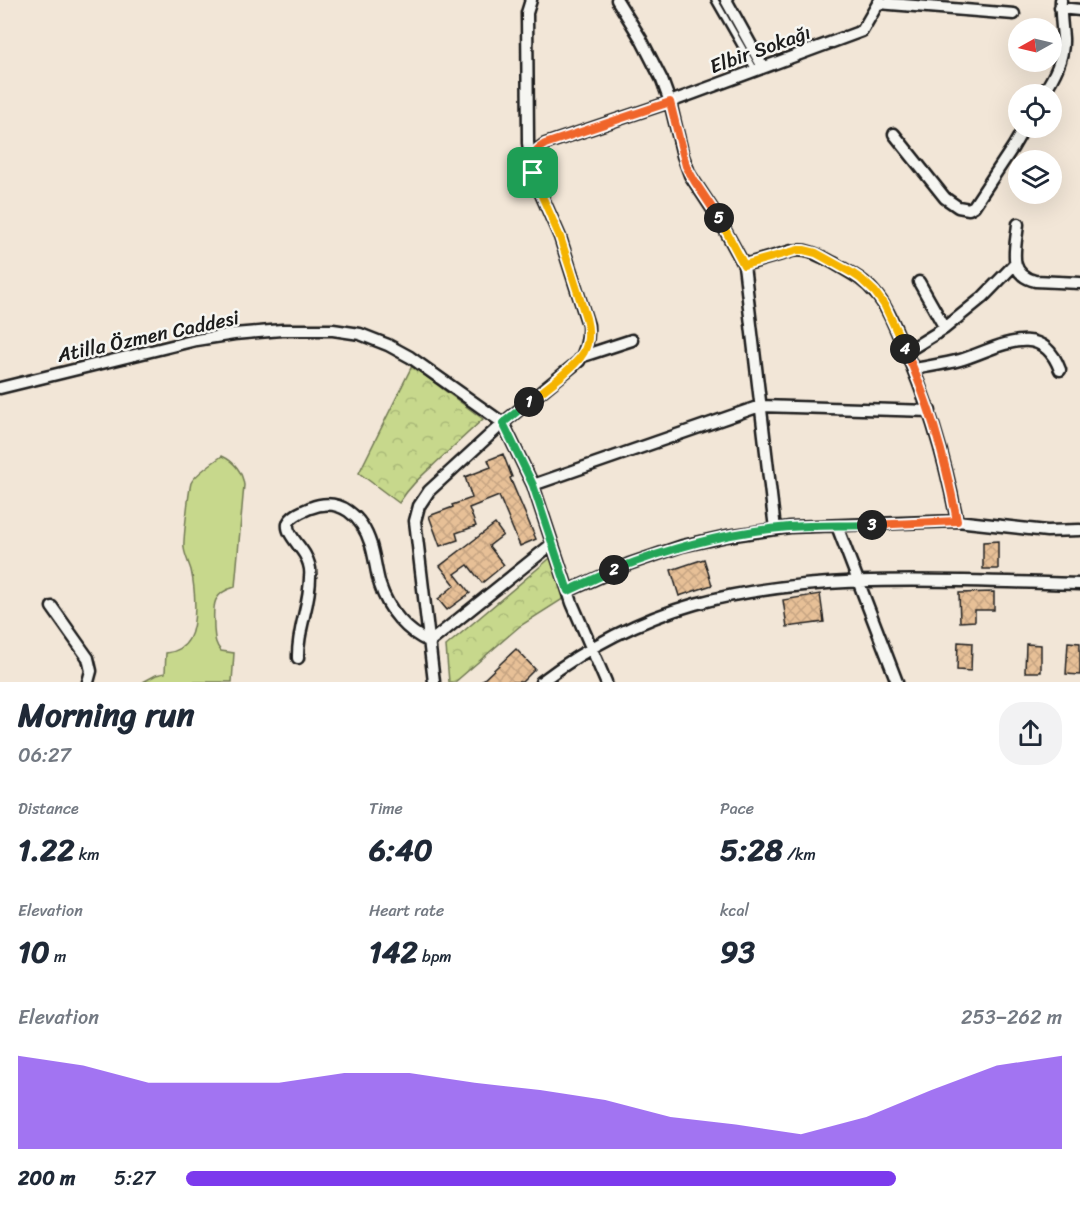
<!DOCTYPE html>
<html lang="en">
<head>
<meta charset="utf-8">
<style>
  body { margin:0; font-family:Sriracha,sans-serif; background:#f2f2f3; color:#1f2937; height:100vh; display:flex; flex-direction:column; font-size:22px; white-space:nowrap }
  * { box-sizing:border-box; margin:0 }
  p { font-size:20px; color:#747a83 }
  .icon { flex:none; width:33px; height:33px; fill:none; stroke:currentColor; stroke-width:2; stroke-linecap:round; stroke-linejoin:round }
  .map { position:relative; height:682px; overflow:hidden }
  .panel { display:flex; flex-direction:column; background:#fff; flex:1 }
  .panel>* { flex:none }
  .needle { width:39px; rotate:262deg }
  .tools { position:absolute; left:1008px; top:18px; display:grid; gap:12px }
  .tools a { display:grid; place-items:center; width:54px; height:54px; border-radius:50%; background:#fff; box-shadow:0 6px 24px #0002; font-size:30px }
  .pin { position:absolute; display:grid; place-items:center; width:51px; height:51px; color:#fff; margin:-26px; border-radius:12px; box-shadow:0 3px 9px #0006 }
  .km { position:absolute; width:30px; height:30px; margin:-15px; border-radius:50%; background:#222; color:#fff; font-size:16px; line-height:30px; text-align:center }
  .round { display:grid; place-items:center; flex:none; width:63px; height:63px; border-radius:24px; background:#f2f2f3 }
  .head { display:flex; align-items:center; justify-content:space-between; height:102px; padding:0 18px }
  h1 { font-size:33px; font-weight:700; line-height:45px }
  .figures { display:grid; grid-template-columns:repeat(3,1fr); gap:9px; height:102px; padding:6px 18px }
  .figures div { display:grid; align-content:center }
  .figures b { font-size:30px; font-weight:700 }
  .figures small { font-size:16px; font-weight:400 }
  .figures p { font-size:16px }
  .chart { height:168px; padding:12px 18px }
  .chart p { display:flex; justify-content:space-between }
  .chart svg { width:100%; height:108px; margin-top:6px; fill:#7c3aed; opacity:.7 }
  ul { padding:0 18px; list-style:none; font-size:20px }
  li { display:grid; grid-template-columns:96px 72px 1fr; align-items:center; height:45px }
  li i { height:15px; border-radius:8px; background:#7c3aed }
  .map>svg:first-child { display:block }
  .green { fill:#c7d88c; stroke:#727a54; stroke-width:1.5 }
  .park { fill:url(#park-crowns); stroke:#727a54; stroke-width:1.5 }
  .building { fill:url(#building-cross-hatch); stroke:#1c1c1c; stroke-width:1.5 }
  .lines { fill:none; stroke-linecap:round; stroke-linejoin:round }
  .lane-casing { stroke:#1c1c1c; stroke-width:10 }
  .street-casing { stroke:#1c1c1c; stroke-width:15 }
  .lane { stroke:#f6f6f2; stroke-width:5 }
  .street { stroke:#f6f6f2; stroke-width:10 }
  .split-1-casing { stroke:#fff; stroke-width:12 }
  .split-2-casing { stroke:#fff; stroke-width:12 }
  .split-3-casing { stroke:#fff; stroke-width:12 }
  .split-4-casing { stroke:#fff; stroke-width:12 }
  .split-5-casing { stroke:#fff; stroke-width:12 }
  .split-6-casing { stroke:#fff; stroke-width:12 }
  .split-1 { stroke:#f5b400; stroke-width:8 }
  .split-2 { stroke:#22a559; stroke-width:8 }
  .split-3 { stroke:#22a559; stroke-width:8 }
  .split-4 { stroke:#f0652b; stroke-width:8 }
  .split-5 { stroke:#f5b400; stroke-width:8 }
  .split-6 { stroke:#f0652b; stroke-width:8 }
  .labels { text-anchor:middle; stroke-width:5; stroke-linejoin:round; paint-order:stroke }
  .street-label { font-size:20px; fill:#1c1c1c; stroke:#f6f6f2 }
</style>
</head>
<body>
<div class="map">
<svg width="1080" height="682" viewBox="0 0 1080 682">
  <defs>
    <pattern id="park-crowns" width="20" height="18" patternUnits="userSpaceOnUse" patternTransform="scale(1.5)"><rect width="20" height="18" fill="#c7d88c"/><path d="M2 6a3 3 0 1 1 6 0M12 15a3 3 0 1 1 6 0" fill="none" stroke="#aab978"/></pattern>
    <pattern id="building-cross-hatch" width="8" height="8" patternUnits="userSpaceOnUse" patternTransform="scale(1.5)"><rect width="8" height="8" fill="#e7c097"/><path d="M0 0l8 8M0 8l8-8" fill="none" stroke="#c6a482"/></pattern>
  </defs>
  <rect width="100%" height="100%" fill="#f2e6d7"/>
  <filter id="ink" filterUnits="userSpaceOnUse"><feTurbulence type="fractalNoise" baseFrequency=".0167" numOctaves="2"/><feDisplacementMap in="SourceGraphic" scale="12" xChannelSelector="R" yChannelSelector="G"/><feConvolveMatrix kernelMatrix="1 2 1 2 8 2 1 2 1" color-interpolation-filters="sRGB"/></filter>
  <g filter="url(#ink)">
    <!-- green -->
    <path class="green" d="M222,456C235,462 242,471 244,485L235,587C209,594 214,609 214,629C215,639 215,644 221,651L234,653L232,682H143L156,675L165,673L166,653C176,652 184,648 189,639C198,623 195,588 191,570C189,563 185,556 184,548C183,541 189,490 191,483C195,474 214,462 222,456Z"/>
    <!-- park -->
    <path class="park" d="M412,366L483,419C469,432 455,445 441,458C425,473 411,484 399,503L359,473Z
      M555,554L566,597L520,626L455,682H449L446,646Z"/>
    <!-- building -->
    <path class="building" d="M503,454L512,477L510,478L536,539L520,546L499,496L469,508L476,526L456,533L458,540L440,546L429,516L453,507L452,505L472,498L465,477L491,467L488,460Z
      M495,524L503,535L489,546L504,565L482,583L468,565L455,574L470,593L447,610L438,599L455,585L440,566Z
      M998,541V569H983V542Z
      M704,559L712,585L679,596L671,570Z
      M994,592V610H975V621L960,622L959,593Z
      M820,594L824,622L787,627L783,600Z
      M958,642L972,643L971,671L957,670Z
      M1068,642L1080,643V675L1066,674Z
      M1026,644L1041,645V672H1025Z
      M516,649L535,669L522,682H481Z"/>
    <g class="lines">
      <defs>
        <path id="lane" d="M715,0L755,70"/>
        <path id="street" d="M617,0L641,39L662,80L670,102L683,156L690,175L719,219L744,265L775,529
          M726,0L763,67
          M878,3L1014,14
          M1060,8L1080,10
          M1043,94C1054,77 1064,59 1063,38C1062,25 1060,13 1061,0
          M894,134L945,198L958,207L969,209L974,206L1013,147L1024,128
          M531,162L537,150L545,144L670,102L862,31L880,0
          M1018,224C1016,247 1006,274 1035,281L1080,283
          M744,265L792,251C808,248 820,256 834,263C849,272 864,279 875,293C887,306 894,325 901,341C928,400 945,457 957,521
          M919,282L945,328
          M906,352L945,328L983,297L1014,265
          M583,356L632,340
          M914,369C929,366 945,364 960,360C995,350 1041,317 1060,370
          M0,388L196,340L234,334L282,330H333L360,334L388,345L410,357L503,423L533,485L572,603L606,682
          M533,485L760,406L930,411
          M837,526L897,682
          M568,591L629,564L682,546L727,536L790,527L957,521L1047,531L1080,530
          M52,607L88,658L91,671L88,682
          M298,658C297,629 310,606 310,577C311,570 309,562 305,555C301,547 286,533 288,524C290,516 303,511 310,508C340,496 362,516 371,545C375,558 376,572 380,585C388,610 407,632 430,642L552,544
          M434,682L416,529L415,521L419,506L429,491L503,423L579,361C587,349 589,338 588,325L560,237L537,185L531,163L528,143L527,13L531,0
          M541,682C587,647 639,620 695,604C815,571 956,581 1080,584"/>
      </defs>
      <!-- lane casing -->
      <use href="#lane" class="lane-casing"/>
      <!-- street casing -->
      <use href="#street" class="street-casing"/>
      <!-- lane -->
      <use href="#lane" class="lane"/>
      <!-- street -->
      <use href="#street" class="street"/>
    </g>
  </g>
  <g class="lines" filter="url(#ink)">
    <defs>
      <path id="split-1" d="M529,402C539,394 549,386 559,378C580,360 594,349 586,318L560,237L542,196L533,173"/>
      <path id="split-2" d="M529,402L503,423L533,485L568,591L614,570"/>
      <path id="split-3" d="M614,570C670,548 728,532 789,527C816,525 844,526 872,525"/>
      <path id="split-4" d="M872,525L957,521C946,462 930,404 905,349"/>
      <path id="split-5" d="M719,218L744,265L798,250H804L816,253L852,273L861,279L875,292L885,306L905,349"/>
      <path id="split-6" d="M533,173C530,158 532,152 545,144L670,102L686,166L695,182L719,218"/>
    </defs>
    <!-- split-1 casing -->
    <use href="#split-1" class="split-1-casing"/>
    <!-- split-2 casing -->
    <use href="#split-2" class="split-2-casing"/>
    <!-- split-3 casing -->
    <use href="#split-3" class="split-3-casing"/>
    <!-- split-4 casing -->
    <use href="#split-4" class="split-4-casing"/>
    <!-- split-5 casing -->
    <use href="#split-5" class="split-5-casing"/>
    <!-- split-6 casing -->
    <use href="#split-6" class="split-6-casing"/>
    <!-- split-1 -->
    <use href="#split-1" class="split-1"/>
    <!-- split-2 -->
    <use href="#split-2" class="split-2"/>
    <!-- split-3 -->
    <use href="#split-3" class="split-3"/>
    <!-- split-4 -->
    <use href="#split-4" class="split-4"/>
    <!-- split-5 -->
    <use href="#split-5" class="split-5"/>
    <!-- split-6 -->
    <use href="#split-6" class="split-6"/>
  </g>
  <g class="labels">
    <!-- street labels -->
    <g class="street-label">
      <text transform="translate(760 49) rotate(-20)" y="7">Elbir Sokağı</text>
      <text transform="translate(148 336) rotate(-12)" y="7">Atilla Özmen Caddesi</text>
    </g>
  </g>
</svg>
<div class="tools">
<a><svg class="needle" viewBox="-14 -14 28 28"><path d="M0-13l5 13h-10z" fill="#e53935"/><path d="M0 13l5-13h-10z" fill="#747a83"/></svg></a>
<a><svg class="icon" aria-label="locate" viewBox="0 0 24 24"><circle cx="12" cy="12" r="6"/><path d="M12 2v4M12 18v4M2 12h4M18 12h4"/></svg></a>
<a><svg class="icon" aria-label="layers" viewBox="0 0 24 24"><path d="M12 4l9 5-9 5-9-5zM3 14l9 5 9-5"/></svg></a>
</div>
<div class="pin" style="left:533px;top:173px;background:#1e9e55"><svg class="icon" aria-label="arrive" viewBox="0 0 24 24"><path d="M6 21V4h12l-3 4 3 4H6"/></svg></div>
<b class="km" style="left:529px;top:402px">1</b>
<b class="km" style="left:614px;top:570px">2</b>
<b class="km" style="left:872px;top:525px">3</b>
<b class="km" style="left:905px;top:349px">4</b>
<b class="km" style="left:719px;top:218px">5</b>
</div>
<section class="panel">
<div class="head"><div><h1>Morning run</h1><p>06:27</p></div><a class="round"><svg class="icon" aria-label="share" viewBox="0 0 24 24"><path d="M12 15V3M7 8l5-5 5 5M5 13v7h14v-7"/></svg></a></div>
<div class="figures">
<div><p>Distance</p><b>1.22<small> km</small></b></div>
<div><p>Time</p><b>6:40</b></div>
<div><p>Pace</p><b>5:28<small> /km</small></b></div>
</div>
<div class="figures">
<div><p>Elevation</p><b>10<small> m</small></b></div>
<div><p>Heart rate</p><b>142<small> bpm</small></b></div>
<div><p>kcal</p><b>93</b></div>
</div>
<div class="chart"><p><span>Elevation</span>253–262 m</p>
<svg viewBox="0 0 160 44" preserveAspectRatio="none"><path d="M0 44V6L10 10L20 17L30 17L40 17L50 13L60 13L70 17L80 20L90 24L100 31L110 34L120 38L130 31L140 20L150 10L160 6V44z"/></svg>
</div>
<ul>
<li><b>200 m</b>5:27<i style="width:81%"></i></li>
</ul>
</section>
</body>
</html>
